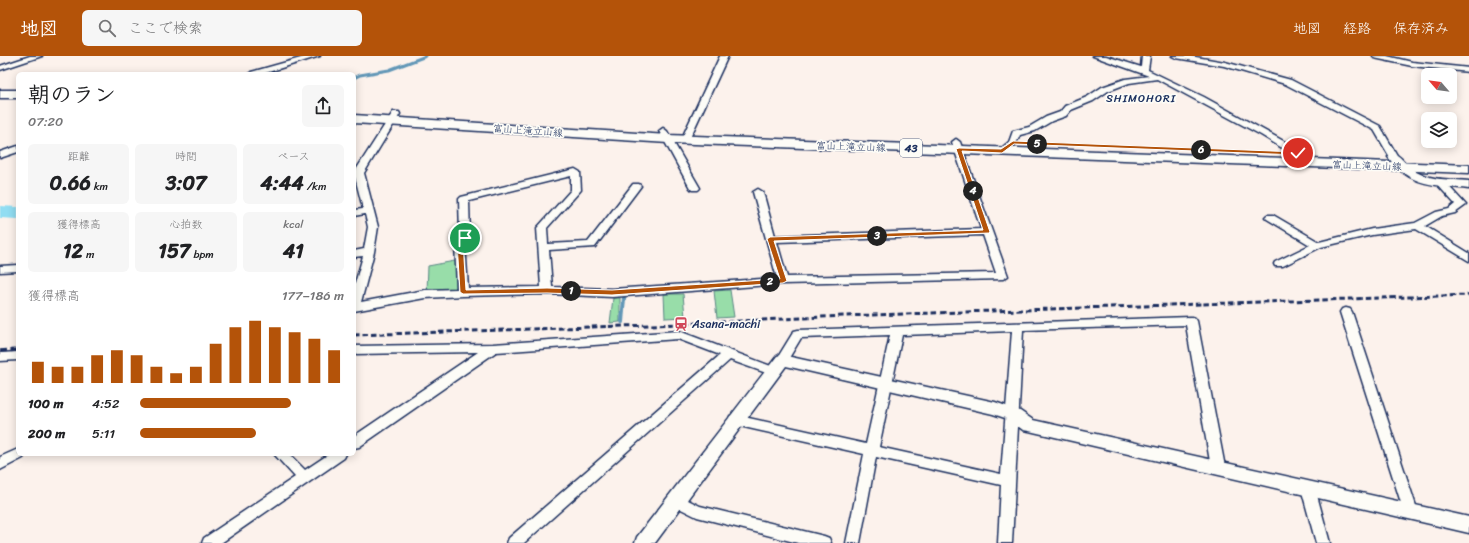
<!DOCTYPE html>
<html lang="ja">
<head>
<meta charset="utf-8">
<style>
  body { margin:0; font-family:Sriracha,"Klee One",sans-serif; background:#f6f6f6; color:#202124; height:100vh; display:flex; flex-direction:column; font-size:15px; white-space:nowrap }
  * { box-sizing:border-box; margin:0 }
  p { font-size:13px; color:#757577 }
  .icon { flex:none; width:22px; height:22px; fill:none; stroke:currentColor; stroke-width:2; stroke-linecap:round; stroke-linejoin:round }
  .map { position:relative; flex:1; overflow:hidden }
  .side { position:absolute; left:16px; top:16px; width:340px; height:384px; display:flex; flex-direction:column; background:#fff; border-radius:6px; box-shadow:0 2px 10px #0003 }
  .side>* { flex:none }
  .needle { width:26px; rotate:298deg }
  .buttons { position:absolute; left:1421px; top:12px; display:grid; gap:8px }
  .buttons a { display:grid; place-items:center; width:36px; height:36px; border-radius:6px; background:#fff; box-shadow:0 2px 10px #0003; font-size:20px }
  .pin { position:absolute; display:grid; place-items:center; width:34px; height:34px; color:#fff; margin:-17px; border:2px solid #fff; border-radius:50%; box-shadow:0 1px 4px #0007 }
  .km { position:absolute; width:20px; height:20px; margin:-10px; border-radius:50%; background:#222; color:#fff; font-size:11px; line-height:20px; text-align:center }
  .round { display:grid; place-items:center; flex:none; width:42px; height:42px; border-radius:6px; background:#f6f6f6 }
  .overview { display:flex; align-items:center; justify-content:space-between; height:68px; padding:0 12px }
  h1 { font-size:22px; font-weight:700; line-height:30px }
  .figures { display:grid; grid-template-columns:repeat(3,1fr); gap:6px; height:68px; padding:4px 12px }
  .figures div { display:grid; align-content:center; border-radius:6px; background:#f6f6f6; text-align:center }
  .figures b { font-size:20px; font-weight:700 }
  .figures small { font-size:11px; font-weight:400 }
  .figures p { font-size:11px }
  .chart { height:112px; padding:8px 12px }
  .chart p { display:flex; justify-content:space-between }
  .chart svg { width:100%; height:72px; margin-top:4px; stroke:#b45309; stroke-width:6 }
  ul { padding:0 12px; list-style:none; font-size:13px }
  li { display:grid; grid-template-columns:64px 48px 1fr; align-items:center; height:30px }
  li i { height:10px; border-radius:5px; background:#b45309 }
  header { display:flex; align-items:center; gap:24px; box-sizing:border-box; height:56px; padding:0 20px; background:#b45309; color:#fff }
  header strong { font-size:19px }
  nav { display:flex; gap:22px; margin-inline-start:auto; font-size:14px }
  .search { width:280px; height:36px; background:#f6f6f6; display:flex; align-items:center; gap:10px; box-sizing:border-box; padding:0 14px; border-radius:6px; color:#757577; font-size:15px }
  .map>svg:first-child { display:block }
  .green { fill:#98dda9; stroke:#5a8684 }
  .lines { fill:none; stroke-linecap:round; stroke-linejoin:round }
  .stream-far1 { stroke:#6297b7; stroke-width:3 }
  .stream { stroke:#6297b7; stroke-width:4 }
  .river { fill:#91ddf2; fill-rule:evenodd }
  .minor-casing { stroke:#1b2f5e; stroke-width:3 }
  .tertiary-casing { stroke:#1b2f5e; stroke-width:3 }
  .primary-casing { stroke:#1b2f5e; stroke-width:3 }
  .minor { fill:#fdfcf7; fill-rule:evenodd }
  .tertiary { fill:#fdfcf7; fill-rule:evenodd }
  .primary { fill:#fdfcf7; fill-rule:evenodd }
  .rail-far1 { stroke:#1b2f5e; stroke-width:3; stroke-dasharray:5.5 3; stroke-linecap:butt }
  .rail { stroke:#1b2f5e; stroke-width:3.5; stroke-dasharray:7 3.5; stroke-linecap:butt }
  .route { fill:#b45309; stroke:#fff }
  .labels { text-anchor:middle; stroke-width:3.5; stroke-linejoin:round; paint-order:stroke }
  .far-street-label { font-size:10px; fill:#1b2f5e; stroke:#fdfcf7 }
  .far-neighbourhood-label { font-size:11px; letter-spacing:1px; fill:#1b2f5e; stroke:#fdfcf7 }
  .shield { fill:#fdfcf7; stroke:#5f6c8c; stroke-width:1 }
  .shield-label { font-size:11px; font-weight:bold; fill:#1b2f5e }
  .poi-label { font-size:12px; fill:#1b2f5e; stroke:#fdfcf7; text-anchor:start }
</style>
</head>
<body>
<header>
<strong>地図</strong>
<div class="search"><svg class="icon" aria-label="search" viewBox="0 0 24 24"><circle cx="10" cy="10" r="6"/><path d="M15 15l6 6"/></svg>ここで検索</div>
<nav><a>地図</a><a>経路</a><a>保存済み</a></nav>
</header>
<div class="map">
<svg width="1469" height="487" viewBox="0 0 1469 487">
  <rect width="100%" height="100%" fill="#fcf2ec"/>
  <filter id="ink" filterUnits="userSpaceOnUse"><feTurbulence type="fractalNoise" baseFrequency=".025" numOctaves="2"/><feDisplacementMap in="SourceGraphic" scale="8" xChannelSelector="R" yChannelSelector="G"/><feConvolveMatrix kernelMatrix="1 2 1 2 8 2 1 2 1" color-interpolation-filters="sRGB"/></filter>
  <g filter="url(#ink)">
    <!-- green -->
    <path class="green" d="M460,204L461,227L453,234L427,235L428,210Z
      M730,234L734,261L717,262L714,235Z
      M664,238H683L685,261L665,262Z
      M613,242H620V266L610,267Z"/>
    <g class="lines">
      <!-- stream-far1 -->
      <path class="stream-far1" d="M354,22L360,19L389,14L426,0"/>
      <!-- stream -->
      <path class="stream" d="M622,266L624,242"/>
      <!-- river -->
      <path class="river" d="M0,150L18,151V163L0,162Z"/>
      <defs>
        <path id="minor" d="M30,0H42L0,14V10Z
          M308,0H320L262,18H250L251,16Z
          M720,0H728L689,84L685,87L682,86L681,84Z
          M1093,0H1106L1141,11L1142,0H1150L1148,14L1204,41L1287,87L1317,107L1316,109H1310L1261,79L1157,23L1129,27L1108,35L1093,45L1071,54L1066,60L1052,65L1035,75L1020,79C1017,87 1010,99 999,97L998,95L1009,86L1013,75L1029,71L1046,61L1060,56L1065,50L1087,41L1102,31L1125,23L1149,20Z
          M1172,0H1190L1225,6L1291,24L1380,70L1398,101L1394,104L1391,103L1374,74L1285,28L1224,10L1176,2Z
          M1373,0H1387L1412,6L1469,12V16L1412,10L1374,2Z
          M393,56H399L400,58L364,117L378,171L374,196L361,246L425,234L457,233L455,186L460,181L459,143L461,141L575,113L580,116L581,134L547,172L548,188L588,186L633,128H639L641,130L595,191L549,194L552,231L612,233L777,222L753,136L758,133L763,136L775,180L981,173L952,86L956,83L960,86L1008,220L1003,223L783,228L612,241L547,238L463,240L425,242L354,255V231L363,200L354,201V195L364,193L368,171L365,158L354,160V154L363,153L354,117ZM571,120V134L537,172L541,231L468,232L465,187L470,182L469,145ZM983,179L996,217L787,221L777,186Z
          M663,72L667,75L700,132L698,134H692L690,132L659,75Z
          M18,90V96L0,102V96Z
          M1440,123L1443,124L1466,149L1455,157L1442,160L1425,170L1469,197V205L1416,173L1372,179L1321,191L1283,210H1275L1274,208L1275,206L1310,189L1267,163L1265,161L1267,159H1273L1319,186L1372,173L1415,167L1436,156L1449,153L1455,148L1435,126Z
          M18,209V215L0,216V210Z
          M1346,252L1350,253L1352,256L1418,456L1416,460L1411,462L1406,460L1404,456L1340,256L1342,253Z
          M1191,261L1195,262L1197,265L1225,411L1223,415L1218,417L1213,415L1211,411L1186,269L1023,274L1012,487H998L1001,429L876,401L860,487H846L864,398L735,369L730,368L729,364L730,360L735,359L866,388L890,279L801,282L786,307L782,308L778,307L776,304L778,301L794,275L798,274ZM1012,275L1001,418L879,391L902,279Z
          M679,275L776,312L778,315L776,318L772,319L730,304L524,487H507L509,482L720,299L678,283L496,296L359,391L354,392V380L478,296L354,298V290L493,288Z
          M18,296V304L0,305V297Z
          M18,393V398H25L23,402L0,414V401Z
          M274,398H289L305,414L329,398H346L344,402L221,487H202L204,482L295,421Z
          M1308,426L1313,428L1315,432L1330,487H1316L1301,432L1303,428Z
          M676,438L700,450L824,480L829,482L831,487H798L697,461L671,448L669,444L671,440Z"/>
        <path id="tertiary" d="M1394,98C1402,100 1406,110 1413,114C1429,125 1451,123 1469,125V133C1436,129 1409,131 1388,101L1390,99Z
          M782,299L995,346L1020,355L1033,364L1469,461V477L1029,375L1023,374L1008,363L993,358L786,310L655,487H635L637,481L777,300Z"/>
        <path id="primary" d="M0,34H18V42H0Z
          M354,59L668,79L1469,109V117L668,87L354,67Z"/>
      </defs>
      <!-- minor casing -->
      <use href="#minor" class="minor-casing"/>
      <!-- tertiary casing -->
      <use href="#tertiary" class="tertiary-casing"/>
      <!-- primary casing -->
      <use href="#primary" class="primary-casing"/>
      <!-- minor -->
      <use href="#minor" class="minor"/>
      <!-- tertiary -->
      <use href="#tertiary" class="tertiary"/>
      <!-- primary -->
      <use href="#primary" class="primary"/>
      <!-- rail-far1 -->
      <path class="rail-far1" d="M354,279L681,268L843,260L1469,239"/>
      <!-- rail -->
      <path class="rail" d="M0,295L18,294"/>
    </g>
  </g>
  <!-- route -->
  <path class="route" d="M1013,85L1298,96L1301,97L1298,99L1014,88L1002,97L962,95L990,176L989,177L774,185L787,225L783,227L612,239L547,237L463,238L460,236L457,186L465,180L468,182L463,187L466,234L547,232L612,234L780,223L767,183L770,181L983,174L956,93L959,92L1001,93Z"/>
  <!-- icons -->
  <defs>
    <symbol id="station-bare" viewBox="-9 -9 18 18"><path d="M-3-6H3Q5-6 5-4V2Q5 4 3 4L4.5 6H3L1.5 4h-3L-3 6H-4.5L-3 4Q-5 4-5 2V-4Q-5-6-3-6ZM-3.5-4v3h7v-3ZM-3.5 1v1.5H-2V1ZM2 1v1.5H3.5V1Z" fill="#d1495b" stroke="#fdfcf7" stroke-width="2.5" paint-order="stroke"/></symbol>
  </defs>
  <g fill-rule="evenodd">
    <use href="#station-bare" x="671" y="258" width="20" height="20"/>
  </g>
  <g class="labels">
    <!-- far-street labels -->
    <g class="far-street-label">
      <text transform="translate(528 74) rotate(4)" y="4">富山上滝立山線</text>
      <text transform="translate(851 90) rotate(2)" y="4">富山上滝立山線</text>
      <text transform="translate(1367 109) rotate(2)" y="4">富山上滝立山線</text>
    </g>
    <!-- far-neighbourhood labels -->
    <g class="far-neighbourhood-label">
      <text x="1141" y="46">SHIMOHORI</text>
    </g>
    <!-- shield labels -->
    <rect class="shield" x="900" y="83" width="22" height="18" rx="3"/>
    <g class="shield-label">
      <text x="911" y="96">43</text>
    </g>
    <!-- poi labels -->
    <g class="poi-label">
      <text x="692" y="272">Asana-machi</text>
    </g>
  </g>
</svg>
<div class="buttons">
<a><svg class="needle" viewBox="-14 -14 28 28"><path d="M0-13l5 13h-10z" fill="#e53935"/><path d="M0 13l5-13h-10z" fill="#757577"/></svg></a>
<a><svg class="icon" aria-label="layers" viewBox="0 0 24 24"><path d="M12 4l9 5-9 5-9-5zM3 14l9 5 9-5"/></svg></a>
</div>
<div class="pin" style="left:465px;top:182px;background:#1e9e55"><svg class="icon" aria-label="arrive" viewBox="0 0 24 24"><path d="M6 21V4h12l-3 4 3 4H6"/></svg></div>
<div class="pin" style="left:1298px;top:97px;background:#d93025"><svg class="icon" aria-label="check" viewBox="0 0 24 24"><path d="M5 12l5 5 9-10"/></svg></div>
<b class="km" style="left:571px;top:235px">1</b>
<b class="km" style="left:770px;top:226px">2</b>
<b class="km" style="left:877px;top:180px">3</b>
<b class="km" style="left:973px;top:135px">4</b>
<b class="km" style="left:1037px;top:88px">5</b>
<b class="km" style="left:1201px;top:94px">6</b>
<section class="side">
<div class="overview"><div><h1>朝のラン</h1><p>07:20</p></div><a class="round"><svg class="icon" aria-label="share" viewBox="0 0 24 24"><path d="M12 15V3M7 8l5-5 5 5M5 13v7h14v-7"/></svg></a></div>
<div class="figures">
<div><p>距離</p><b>0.66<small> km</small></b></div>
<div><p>時間</p><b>3:07</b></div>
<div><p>ペース</p><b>4:44<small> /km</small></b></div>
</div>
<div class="figures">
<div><p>獲得標高</p><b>12<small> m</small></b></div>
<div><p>心拍数</p><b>157<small> bpm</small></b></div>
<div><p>kcal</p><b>41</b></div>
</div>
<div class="chart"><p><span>獲得標高</span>177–186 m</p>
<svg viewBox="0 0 160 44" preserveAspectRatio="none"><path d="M5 44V31M15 44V34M25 44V34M35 44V27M45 44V24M55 44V27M65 44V34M75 44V38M85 44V34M95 44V20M105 44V10M115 44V6M125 44V10M135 44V13M145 44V17M155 44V24"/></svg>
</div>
<ul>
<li><b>100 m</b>4:52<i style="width:74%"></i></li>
<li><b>200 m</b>5:11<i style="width:57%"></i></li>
</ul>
</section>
</div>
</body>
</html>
